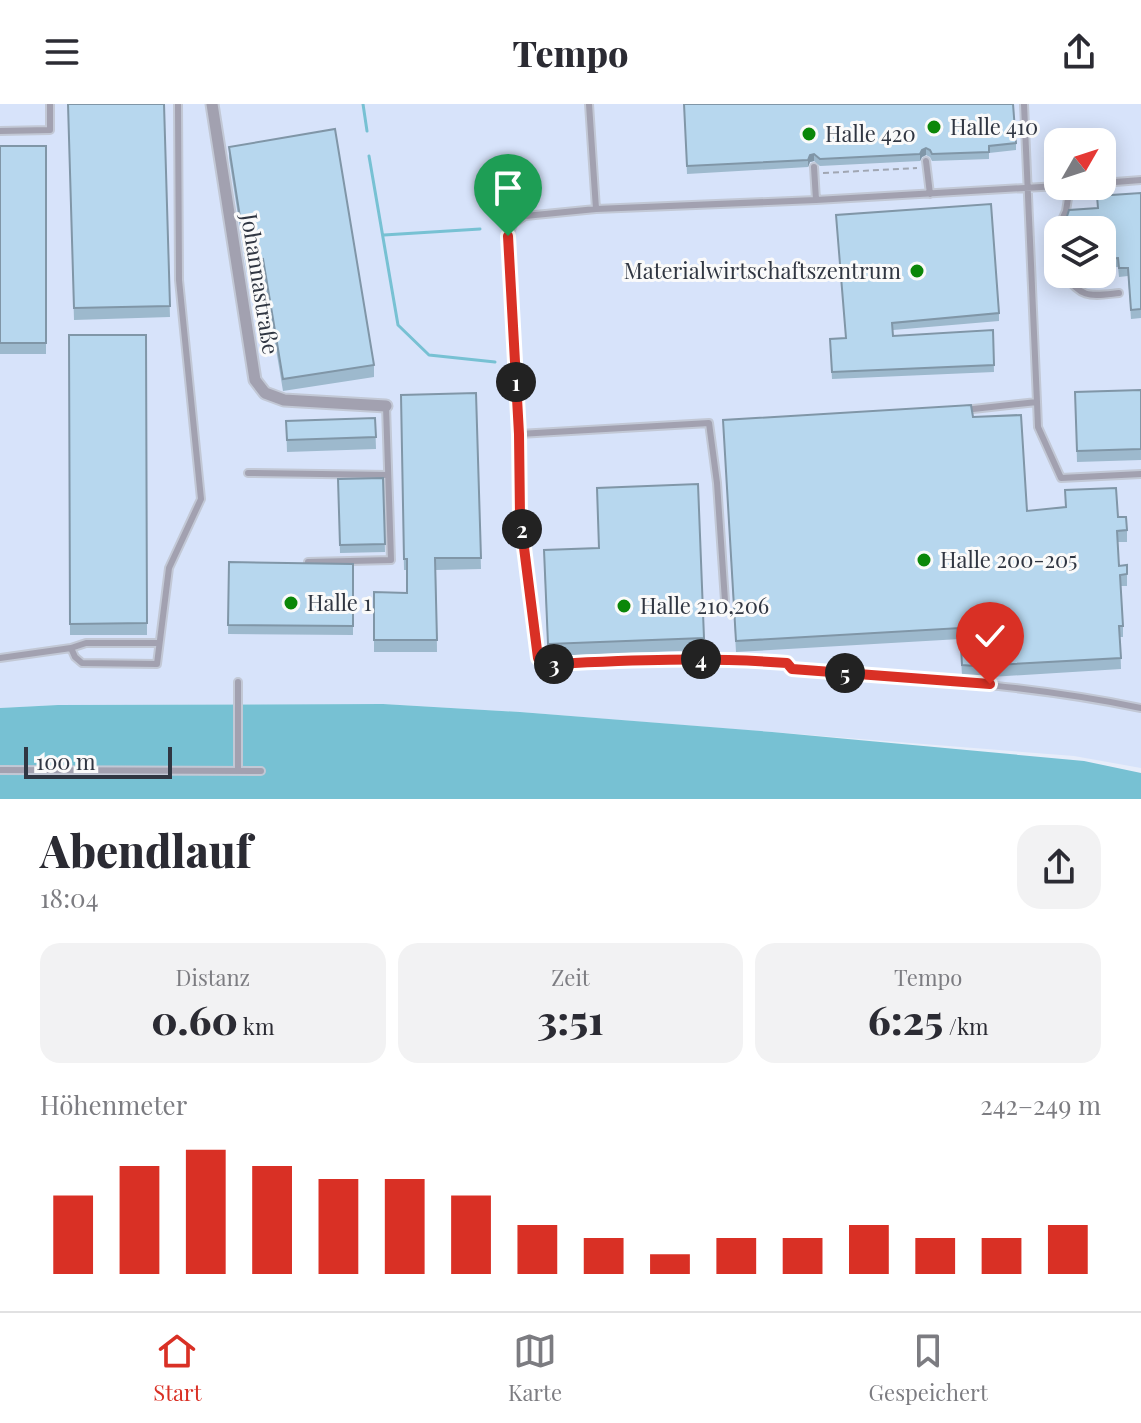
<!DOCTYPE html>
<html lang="de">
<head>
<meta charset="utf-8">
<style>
  body { margin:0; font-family:"Playfair Display",serif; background:#f2f2f3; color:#2b2b33; height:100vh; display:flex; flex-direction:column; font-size:30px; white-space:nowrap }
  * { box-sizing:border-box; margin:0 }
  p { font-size:26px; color:#7c7c81 }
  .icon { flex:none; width:44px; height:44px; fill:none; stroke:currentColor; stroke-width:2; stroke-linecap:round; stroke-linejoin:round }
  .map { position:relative; height:695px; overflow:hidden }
  .sheet { display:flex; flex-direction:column; background:#fff; flex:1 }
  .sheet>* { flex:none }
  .needle { width:52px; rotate:51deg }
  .fabs { position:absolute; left:1044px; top:24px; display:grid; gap:16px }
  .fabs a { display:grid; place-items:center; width:72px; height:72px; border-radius:16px; background:#fff; box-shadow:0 4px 20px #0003; font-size:40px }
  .scale { position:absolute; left:24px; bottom:20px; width:148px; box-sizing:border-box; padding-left:8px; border:4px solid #303642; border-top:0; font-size:22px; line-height:28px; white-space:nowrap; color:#303642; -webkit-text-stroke:6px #fafafa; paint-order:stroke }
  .pin { position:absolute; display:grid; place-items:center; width:68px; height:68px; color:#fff; margin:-82px -34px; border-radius:50% 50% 50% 0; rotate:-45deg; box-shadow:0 0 8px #0007 }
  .pin .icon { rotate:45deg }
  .km { position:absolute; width:40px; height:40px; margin:-20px; border-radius:50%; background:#222; color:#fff; font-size:22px; line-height:40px; text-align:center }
  .round { display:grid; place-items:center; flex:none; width:84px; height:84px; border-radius:24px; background:#f2f2f3 }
  .head { display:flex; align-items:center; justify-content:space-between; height:136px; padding:0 40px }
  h1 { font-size:44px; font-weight:800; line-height:60px }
  .stats { display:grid; grid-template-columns:repeat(3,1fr); gap:12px; height:136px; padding:8px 40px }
  .stats div { display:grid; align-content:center; border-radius:20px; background:#f2f2f3; text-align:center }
  .stats b { font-size:40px; font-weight:800 }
  .stats small { font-size:22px; font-weight:400 }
  .stats p { font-size:22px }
  .chart { height:224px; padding:16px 40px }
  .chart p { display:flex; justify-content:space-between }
  .chart svg { width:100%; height:144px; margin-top:8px; stroke:#d93025; stroke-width:6 }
  header { display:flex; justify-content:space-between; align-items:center; height:104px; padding:0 40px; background:#fff; font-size:36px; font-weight:800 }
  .tabs { display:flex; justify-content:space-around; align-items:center; height:112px; border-top:2px solid #e1e1e2; background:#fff; font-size:22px; color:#7c7c81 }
  .tabs a { display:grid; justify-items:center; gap:4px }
  .tabs .on { color:#d93025 }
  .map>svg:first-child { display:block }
  .built { fill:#d7e3fa; fill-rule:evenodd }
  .water { fill:#77c1d3 }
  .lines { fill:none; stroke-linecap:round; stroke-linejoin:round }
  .stream { stroke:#77c1d3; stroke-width:3 }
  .service-casing { stroke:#c2c8d5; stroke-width:10 }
  .minor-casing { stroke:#c2c8d5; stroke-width:15 }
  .path { stroke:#a0a6b2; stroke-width:2; stroke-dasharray:6 4; stroke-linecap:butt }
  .service { stroke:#a2a1b0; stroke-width:6 }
  .minor { stroke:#a2a1b0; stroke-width:11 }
  .wall { fill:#9db9cd }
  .shaded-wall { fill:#8096a7 }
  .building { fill:#b7d7ee; stroke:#8096a7; stroke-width:2 }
  .route-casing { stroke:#fff; stroke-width:16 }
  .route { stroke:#d93025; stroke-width:10 }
  .poi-dot { fill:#0b8709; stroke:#fafafa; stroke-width:3 }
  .labels { text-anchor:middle; stroke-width:6; stroke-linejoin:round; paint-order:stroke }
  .poi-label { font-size:22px; fill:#303642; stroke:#fafafa; text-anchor:start }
  .street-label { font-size:22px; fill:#303642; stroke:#fafafa }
</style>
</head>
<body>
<header><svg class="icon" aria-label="menu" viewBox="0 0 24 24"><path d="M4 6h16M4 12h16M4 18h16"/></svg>Tempo<svg class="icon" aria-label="share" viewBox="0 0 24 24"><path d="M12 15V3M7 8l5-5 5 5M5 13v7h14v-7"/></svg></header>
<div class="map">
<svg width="1141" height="695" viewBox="0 0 1141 695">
  <rect width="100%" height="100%" fill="#e7edfa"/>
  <!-- built -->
  <path class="built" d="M0,0H1141V664L1074,652L520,608L383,600L58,601L0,604ZM1058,38H1102V82H1058ZM1058,126H1102V170H1058Z"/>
  <!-- water -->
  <path class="water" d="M383,600L520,608L772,628L1084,657L1141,669V695H0V604L58,601Z"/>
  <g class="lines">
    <!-- stream -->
    <path class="stream" d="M363,0L367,27
      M369,52L398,221L429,251L495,258
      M384,131L480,125"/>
    <defs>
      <path id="service" d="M589,0L596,105L816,96L1058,82
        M0,27L50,26V0
        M926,57L930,90
        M814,63L816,96
        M1102,79L1141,76
        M1060,126V120L1066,107L1070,82
        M1064,170C1082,195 1090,192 1119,189
        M1037,298L1038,323L1061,374L1141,370
        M964,306L1037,298L1024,0
        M519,330L508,132L514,119L525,112L596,105
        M248,369L388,371
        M308,458L391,456L386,302
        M725,497L717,379L709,319L519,330L520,412L538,554L544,558L553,560C631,556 709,553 787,559L792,565C909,574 1026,580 1141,604
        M71,544L75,553L82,559L157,560L169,464L201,395L179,176L178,0
        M0,554L71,544L86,539H159
        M238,578V667
        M0,666L261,667"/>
      <path id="minor" d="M212,0L255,276L265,289L284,296L386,302"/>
    </defs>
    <!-- service casing -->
    <use href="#service" class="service-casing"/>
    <!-- minor casing -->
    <use href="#minor" class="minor-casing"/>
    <!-- path -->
    <path class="path" d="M823,69L917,64"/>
    <!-- service -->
    <use href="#service" class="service"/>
    <!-- minor -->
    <use href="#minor" class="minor"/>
  </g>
  <!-- wall -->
  <path class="wall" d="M68,0H164L170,213L74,216Z
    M684,0L1016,39V46L989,49V55L932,57L930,53L926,51L922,53L920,57L820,62L814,57L810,58L808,63L687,70Z
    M0,42H46V250H0Z
    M229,43L374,261V273L283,287L263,167L247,169L229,54Z
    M1141,89V214L1131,215L1128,172L1119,173L1118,163L1102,164V126L1098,104Z
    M836,111L999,209V217L893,226V232L993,226L994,268L832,275L830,235L846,234Z
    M69,231H146L147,531H70Z
    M1141,286V356L1077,358L1075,288Z
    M476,289L481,465L436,466L437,548H374V488L407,489V466H404L401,291Z
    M973,313L1027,407L1066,404L1065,386L1118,413L1127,426V438H1118L1119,462L1127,470V482H1120L1123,522V533H1120L1121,565L975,574L962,572L960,535L736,548L723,316Z
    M375,314L376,345L287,348L286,317Z
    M383,374L385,448L340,449L338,375Z
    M229,458L353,460V531L228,530Z
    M544,458L704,534V546L548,552Z"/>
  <!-- shaded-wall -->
  <path class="shaded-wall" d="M926,44V51L922,53L920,57V50L922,46Z
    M814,50V57L810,58L808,63V56L810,51Z"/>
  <!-- building -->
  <path class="building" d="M68,0H164L170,202L74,204Z
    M684,0H1013L1016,39L989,42V48L932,50L930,46L926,44L922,46L920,50L820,55L814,50L810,51L808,56L687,62Z
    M335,25L374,261L283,275L263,155L247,158L229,43Z
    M0,42H46V239H0Z
    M1141,89V205L1131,206L1128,164H1119L1118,154L1102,155V126H1064V122L1069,106L1098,104L1097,92Z
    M991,100L999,209L892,219L893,232L993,226L994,261L832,268L830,235L846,234L836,111Z
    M69,231H146L147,519L70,520Z
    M1141,286V345L1077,347L1075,288Z
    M476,289L481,454H435L437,536H374V488L407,489V455H404L401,291Z
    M971,301L973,313L1021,311L1027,407L1066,403L1065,386L1116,384L1118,413H1126L1127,426L1117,427L1119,462L1127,461V470L1120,471L1123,522H1119L1121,554L975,562L962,561L960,524L736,537L723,316Z
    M375,314L376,333L287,336L286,317Z
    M383,374L385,440L340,441L338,375Z
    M698,380L704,534L548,540L544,446L599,444L597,384Z
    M229,458L353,460V522L228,521Z"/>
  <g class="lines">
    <defs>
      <path id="route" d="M508,132L519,330L520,412L538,554L544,558L553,560C631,556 709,553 787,559L792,565L990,580"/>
    </defs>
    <!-- route casing -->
    <use href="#route" class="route-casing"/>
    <!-- route -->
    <use href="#route" class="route"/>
  </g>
  <!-- markers -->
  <g class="poi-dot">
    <circle cx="934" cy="23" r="8"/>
    <circle cx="809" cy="30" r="8"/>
    <circle cx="917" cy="167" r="8"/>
    <circle cx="924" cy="456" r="8"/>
    <circle cx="291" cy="499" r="8"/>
    <circle cx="624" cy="502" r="8"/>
  </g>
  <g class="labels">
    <!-- poi labels -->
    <g class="poi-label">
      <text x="950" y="31">Halle 410</text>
      <text x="825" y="38">Halle 420</text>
      <text x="901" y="175" text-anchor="end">Materialwirtschaftszentrum</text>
      <text x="940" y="464">Halle 200-205</text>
      <text x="307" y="507">Halle 1</text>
      <text x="640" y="510">Halle 210,206</text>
    </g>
    <!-- street labels -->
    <g class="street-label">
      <text transform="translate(260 180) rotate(81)" y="8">Johannastraße</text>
    </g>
  </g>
</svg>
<div class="fabs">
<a><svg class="needle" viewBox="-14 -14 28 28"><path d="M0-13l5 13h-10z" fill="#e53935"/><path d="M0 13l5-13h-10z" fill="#7c7c81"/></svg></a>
<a><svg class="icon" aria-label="layers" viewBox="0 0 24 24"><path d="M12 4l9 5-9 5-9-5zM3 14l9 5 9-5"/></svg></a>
</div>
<div class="scale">100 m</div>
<div class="pin" style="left:508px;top:132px;background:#1e9e55"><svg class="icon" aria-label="arrive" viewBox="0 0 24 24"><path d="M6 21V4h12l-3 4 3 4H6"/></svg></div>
<div class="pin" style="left:990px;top:580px;background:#d93025"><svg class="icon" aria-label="check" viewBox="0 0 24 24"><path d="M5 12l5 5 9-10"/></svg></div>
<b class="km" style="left:516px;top:278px">1</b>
<b class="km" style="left:522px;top:425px">2</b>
<b class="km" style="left:554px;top:560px">3</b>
<b class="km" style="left:701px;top:555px">4</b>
<b class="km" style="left:845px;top:569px">5</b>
</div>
<section class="sheet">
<div class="head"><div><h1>Abendlauf</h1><p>18:04</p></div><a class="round"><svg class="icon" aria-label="share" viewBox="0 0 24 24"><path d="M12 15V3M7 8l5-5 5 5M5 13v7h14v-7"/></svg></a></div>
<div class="stats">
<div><p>Distanz</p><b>0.60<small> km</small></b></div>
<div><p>Zeit</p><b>3:51</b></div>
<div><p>Tempo</p><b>6:25<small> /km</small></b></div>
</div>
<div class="chart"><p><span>Höhenmeter</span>242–249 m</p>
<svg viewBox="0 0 160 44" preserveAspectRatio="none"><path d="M5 44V20M15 44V11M25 44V6M35 44V11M45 44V15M55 44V15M65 44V20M75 44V29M85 44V33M95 44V38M105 44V33M115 44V33M125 44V29M135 44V33M145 44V33M155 44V29"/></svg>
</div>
</section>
<nav class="tabs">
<a class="on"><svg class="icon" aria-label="home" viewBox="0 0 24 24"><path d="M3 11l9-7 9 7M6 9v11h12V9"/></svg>Start</a>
<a><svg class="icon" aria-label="map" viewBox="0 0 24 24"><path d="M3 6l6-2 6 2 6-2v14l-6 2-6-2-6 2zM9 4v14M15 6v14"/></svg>Karte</a>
<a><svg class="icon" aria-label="saved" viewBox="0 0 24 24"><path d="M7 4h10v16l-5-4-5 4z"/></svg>Gespeichert</a>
</nav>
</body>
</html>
